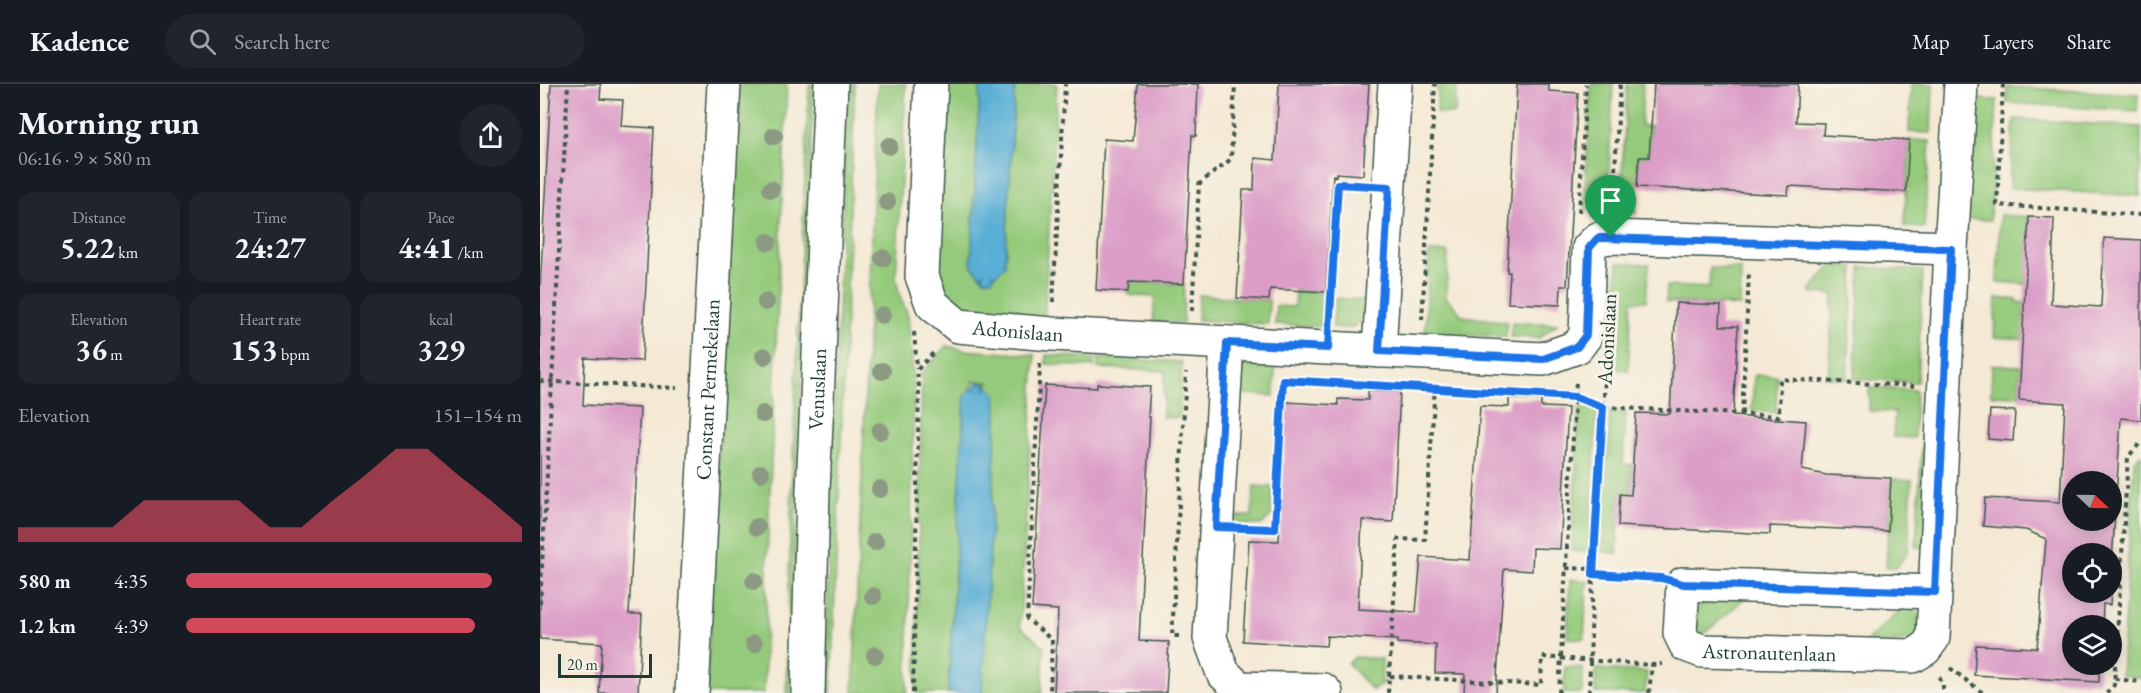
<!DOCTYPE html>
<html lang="en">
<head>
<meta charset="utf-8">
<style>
  body { margin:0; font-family:"EB Garamond",serif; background:#20242c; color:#f1f3f6; height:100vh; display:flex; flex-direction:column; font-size:22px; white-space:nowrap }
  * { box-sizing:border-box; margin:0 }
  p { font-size:20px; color:#9ea1a6 }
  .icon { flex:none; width:33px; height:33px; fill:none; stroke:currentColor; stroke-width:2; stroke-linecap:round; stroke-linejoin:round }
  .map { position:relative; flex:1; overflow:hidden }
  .side { display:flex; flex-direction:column; background:#171b24; width:540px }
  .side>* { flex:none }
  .needle { width:39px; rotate:112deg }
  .buttons { position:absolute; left:1522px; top:387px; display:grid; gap:12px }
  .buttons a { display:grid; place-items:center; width:60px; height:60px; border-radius:50%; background:#171b24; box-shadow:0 3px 15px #0003; font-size:30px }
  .scale { position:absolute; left:18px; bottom:15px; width:94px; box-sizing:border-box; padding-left:6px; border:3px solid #1f3d34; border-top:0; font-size:16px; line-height:21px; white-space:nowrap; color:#1f3d34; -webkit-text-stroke:4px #f7f3e8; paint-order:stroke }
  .pin { position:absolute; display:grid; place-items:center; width:51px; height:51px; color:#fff; margin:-62px -26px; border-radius:50% 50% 50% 0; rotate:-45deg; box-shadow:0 0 6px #0007 }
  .pin .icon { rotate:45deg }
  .round { display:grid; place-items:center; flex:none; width:63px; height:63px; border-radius:32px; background:#20242c }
  .overview { display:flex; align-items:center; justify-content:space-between; height:102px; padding:0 18px }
  h1 { font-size:33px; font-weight:700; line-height:45px }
  .stats { display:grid; grid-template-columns:repeat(3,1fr); gap:9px; height:102px; padding:6px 18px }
  .stats div { display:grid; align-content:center; border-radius:15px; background:#20242c; text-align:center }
  .stats b { font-size:30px; font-weight:700 }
  .stats small { font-size:16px; font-weight:400 }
  .stats p { font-size:16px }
  .chart { height:168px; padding:12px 18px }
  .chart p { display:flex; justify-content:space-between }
  .chart svg { width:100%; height:108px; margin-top:6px; fill:#d1495b; opacity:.7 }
  ul { padding:0 18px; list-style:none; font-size:20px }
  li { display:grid; grid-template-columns:96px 72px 1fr; align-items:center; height:45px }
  li i { height:15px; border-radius:8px; background:#d1495b }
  header { display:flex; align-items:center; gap:36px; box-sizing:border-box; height:84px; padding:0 30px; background:#171b24; border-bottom:2px solid #363941 }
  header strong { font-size:28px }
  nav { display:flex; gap:33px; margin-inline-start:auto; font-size:21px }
  .search { width:420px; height:54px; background:#20242c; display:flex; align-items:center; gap:15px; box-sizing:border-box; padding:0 21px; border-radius:33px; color:#9ea1a6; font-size:22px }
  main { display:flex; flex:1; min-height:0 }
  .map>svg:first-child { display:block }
  .green { fill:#95ca7b; stroke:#5a8458; stroke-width:1.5 }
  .water { fill:#59aed5; stroke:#3c7684; stroke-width:1.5 }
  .building { fill:#dc9ec7; fill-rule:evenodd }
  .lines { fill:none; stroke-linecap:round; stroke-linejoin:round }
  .minor-casing { stroke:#3f574c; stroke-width:36 }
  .path { stroke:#3f574c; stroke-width:4; stroke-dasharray:4.5 4.5; stroke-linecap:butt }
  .minor { stroke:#fff; stroke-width:33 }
  .tree { fill:#8c9a84 }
  .route-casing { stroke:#fff; stroke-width:12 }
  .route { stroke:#1a73e8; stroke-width:8 }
  .labels { text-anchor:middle; stroke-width:6; stroke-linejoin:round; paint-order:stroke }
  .street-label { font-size:21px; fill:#1f3d34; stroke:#f7f3e8 }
</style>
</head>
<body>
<header>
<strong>Kadence</strong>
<div class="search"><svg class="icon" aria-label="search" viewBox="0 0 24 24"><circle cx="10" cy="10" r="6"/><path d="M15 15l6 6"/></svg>Search here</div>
<nav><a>Map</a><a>Layers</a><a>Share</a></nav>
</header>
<main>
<section class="side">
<div class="overview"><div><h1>Morning run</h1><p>06:16 · 9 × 580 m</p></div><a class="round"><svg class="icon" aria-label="share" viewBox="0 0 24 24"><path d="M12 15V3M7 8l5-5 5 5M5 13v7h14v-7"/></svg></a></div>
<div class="stats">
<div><p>Distance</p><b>5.22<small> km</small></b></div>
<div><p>Time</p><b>24:27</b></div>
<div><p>Pace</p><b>4:41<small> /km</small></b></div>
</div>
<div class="stats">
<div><p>Elevation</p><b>36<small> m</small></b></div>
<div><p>Heart rate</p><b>153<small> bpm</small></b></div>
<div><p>kcal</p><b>329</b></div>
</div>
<div class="chart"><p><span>Elevation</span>151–154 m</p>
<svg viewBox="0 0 160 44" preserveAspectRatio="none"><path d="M0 44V38L10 38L20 38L30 38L40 27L50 27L60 27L70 27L80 38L90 38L100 27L110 17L120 6L130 6L140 17L150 27L160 38V44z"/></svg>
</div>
<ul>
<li><b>580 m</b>4:35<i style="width:91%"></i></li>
<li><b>1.2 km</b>4:39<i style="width:86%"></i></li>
</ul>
</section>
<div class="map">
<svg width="1601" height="609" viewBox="0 0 1601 609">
  <rect width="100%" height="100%" fill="#f7f3e8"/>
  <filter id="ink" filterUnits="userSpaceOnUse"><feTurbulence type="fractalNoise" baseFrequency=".0167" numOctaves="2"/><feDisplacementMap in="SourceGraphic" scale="12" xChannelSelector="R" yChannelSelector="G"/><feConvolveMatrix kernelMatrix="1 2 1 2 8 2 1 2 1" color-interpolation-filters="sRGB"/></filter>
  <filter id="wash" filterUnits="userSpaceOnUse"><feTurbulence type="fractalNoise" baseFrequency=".008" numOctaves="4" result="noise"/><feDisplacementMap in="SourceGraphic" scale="24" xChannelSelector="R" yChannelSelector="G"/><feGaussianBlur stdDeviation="1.35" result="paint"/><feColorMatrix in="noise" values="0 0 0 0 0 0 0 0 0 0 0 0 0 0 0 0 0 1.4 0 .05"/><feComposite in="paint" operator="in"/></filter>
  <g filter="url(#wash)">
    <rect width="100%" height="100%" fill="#f4e9d4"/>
    <!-- green -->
    <path class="green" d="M199,0H247L228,452L224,609H166Z
      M269,0H274L256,435L251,609H246L252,391Z
      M308,0H315L291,609H285L292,370Z
      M338,0H366L356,193L359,210L368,231L374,303L367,609H313Z
      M404,0H440L431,181L442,192V188H444L443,195H452L453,188L465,182L475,0H517L504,238L424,227L408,218L395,188Z
      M898,0H917L915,30L897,29Z
      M1051,0H1073L1067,127L1047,126L1044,122Z
      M1087,0H1103L1101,42H1111L1109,73H1099L1096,130L1080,129Z
      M1371,0H1393L1391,49L1369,48Z
      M1468,3L1598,10L1597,27L1467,19Z
      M1433,15L1457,16L1450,136L1426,135Z
      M1474,35L1601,43L1600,112L1469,104Z
      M1369,56L1390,57L1384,144L1364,143Z
      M1460,131L1489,133L1486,200L1457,198Z
      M889,168H908L906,213L923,232L967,238L966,253L885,248Z
      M1078,179L1109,180L1106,217H1092L1088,286L1072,285Z
      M1292,181L1314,183L1307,295L1288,294L1293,210L1270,209L1271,205Z
      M1321,183L1383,187L1377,298L1314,295Z
      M1170,184L1201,185L1200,222L1126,218L1127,202L1169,204Z
      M589,198L644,200L643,239L613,238L615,213L588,211Z
      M755,207L786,208L784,243L735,240L736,222L754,223Z
      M659,211L729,216L728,240L657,236Z
      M795,214L832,217V226L812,244L793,243Z
      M1456,214L1477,216V218L1485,219L1483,255L1454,253Z
      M972,238L1017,240L999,254L971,253Z
      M407,262L424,266L495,271L480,543L504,562L502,609H442L457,329L452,307L447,301L449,298L433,297L434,301L425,312L424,326L408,609H376L382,289Z
      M506,271L554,274V283L506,280Z
      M558,274L642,278L639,334L623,333L625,287L558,284Z
      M1452,281L1481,282L1479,312L1451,311Z
      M704,282L735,284L734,312L695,309L697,292Z
      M1214,291L1237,292L1236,329L1212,327Z
      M1329,304L1376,306L1374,354L1353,353L1355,328L1329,327Z
      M1385,306L1394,307L1385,464L1376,463Z
      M1039,324L1057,325L1049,468L1032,467Z
      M1070,328H1086L1083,380L1092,381L1091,411L1080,410L1077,469L1062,468Z
      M1601,370V594L1581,591L1594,377Z
      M1351,395L1372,396L1368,467L1357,483H1346Z
      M714,402L732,403L731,432L721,441L696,440L694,437V432H712Z
      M1030,496L1047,497L1044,555L1027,554Z
      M1171,511L1206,513L1161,553L1156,551L1151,530Z
      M1367,521L1379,528V555L1321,562Z
      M815,573L842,575L841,601L832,606L808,580Z
      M1025,583L1043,584L1042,609H1024Z
      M1056,585L1107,588L1105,609H1055Z"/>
    <!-- water -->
    <path class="water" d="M440,0H475L465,182L454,192L453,188V195H443V188L442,193L431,181Z
      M437,299H446L445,307L447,301L456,310L457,329L442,609H408L424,326L425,311L434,301V305L436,306Z"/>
    <g id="blocks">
      <!-- building -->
      <path class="building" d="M11,0H61L60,15L83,16L81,42L114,44L102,277L45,274L43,321L100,324L89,530H102L98,609H59L62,559L0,555V205Z
        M598,0H658L656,52L652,51L644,200L589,198L588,208L556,206L564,55L593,57Z
        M739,0H829L823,91L796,89V92L793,91L786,208L730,205L729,216L697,214L703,106H714L715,74L735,76Z
        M977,0H1009V7L1038,9L1027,202H1021L1020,221L968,219L970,188H967Z
        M1114,0H1258L1256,38L1284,39L1283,51L1369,56L1366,108L1249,102L1248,111L1097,103L1099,73H1109Z
        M1489,133L1514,134L1511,220L1561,223L1564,154L1601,156V336L1581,334L1572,478V470H1533V508H1571L1570,521L1563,520L1562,542H1533V580H1559V598L1434,591L1436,561L1497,564L1506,455L1486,446L1443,442L1445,414L1520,418L1525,319L1479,316ZM1533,398H1572V436H1533Z
        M1136,219L1181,221L1180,242H1198L1193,332L1266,337L1262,386L1286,391L1351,394L1348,447L1230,442V450L1078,442L1080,410L1091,411L1096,329L1130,330Z
        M557,300L610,303L608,333H610L599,557L629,558L626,609H514L518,526L492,524L505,301L557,304Z
        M828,306L860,308L853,438L822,436L818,525L876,528L881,473L930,476L940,322L969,323V314L1001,316V323L1028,324L1020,465L993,464L992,487L964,485L956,609H924L925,590L895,589L896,561L857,559V556L787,552L786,562L703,557L709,456L739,457L746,318L798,321V315L828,316Z
        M1450,326L1475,327L1473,357L1448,355Z"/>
    </g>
  </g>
  <g filter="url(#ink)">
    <use href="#blocks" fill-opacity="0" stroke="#3f574c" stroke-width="1.5"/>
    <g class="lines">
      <defs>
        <g id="minor">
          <path id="s1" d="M391,0L382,192L392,220L418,242L512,250L1003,275L1037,263L1046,251L1049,164L1058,155L1071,153L1411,164"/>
          <path d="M687,259L670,554L683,589L699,604L783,606L786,609"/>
          <path d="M839,267L855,0"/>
          <path id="s2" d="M1395,508L1143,500L1140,549L1146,561L1162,567L1373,572L1385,565L1393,554L1411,164L1421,0"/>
          <path id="s3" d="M152,609L184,0"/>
          <path id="s4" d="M268,609L273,406L291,0"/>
        </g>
      </defs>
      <!-- minor casing -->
      <use href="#minor" class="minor-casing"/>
      <!-- path -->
      <path class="path" d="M1463,0L1457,121L1601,131
        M1073,122L1080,0
        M1039,128L1046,0
        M513,218L525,0
        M652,227L659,100L691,75L695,0
        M789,234L798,100L818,101
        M882,236L895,0
        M374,248L377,285
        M500,280L487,535L512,556L510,609
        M0,297L137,304
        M967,309L1036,313L1063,323L1239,332L1240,295L1374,302
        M1202,330L1209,189
        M709,444L735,445L743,293
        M1026,484L1054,485
        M1053,490L1112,494
        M0,520L28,0
        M639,552H632L646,288
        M1410,584L1443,609
        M849,592L858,455L885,456L895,301
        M1399,593L1403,601V609
        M1575,595L1601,598
        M373,609L379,302L377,286L396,266
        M848,609L849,592L1001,601L1002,573L1112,581
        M1019,609L1036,297
        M1049,609L1053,490L1066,279
        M1109,609L1112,581L1122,580
        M1566,609L1574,601L1588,373L1601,358"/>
      <!-- minor -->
      <use href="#minor" class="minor"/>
    </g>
    <!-- trees -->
    <g class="tree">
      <circle cx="234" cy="52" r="9"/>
      <circle cx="349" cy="62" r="9"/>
      <circle cx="231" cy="105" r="9"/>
      <circle cx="1058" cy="112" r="9"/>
      <circle cx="347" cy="118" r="9"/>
      <circle cx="228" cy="158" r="9"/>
      <circle cx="343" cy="174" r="9"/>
      <circle cx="226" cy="218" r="9"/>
      <circle cx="342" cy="231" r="9"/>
      <circle cx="224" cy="272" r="9"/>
      <circle cx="342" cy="287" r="9"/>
      <circle cx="223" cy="330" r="9"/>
      <circle cx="340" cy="347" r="9"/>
      <circle cx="221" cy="389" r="9"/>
      <circle cx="340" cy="405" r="9"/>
      <circle cx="217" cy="443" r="9"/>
      <circle cx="335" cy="458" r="9"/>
      <circle cx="214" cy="497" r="9"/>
      <circle cx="333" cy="512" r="9"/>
      <circle cx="214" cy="560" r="9"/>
      <circle cx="335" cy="571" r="9"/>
    </g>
  </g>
  <g class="lines" filter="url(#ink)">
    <defs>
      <path id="route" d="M798,100L849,103L839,267L1003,275L1037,263L1046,251L1049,164L1058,154H1063L1411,165L1395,508L1143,500L1121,494L1053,490L1063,323L1035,313L743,296L735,445L676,443L687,259L788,264Z"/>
    </defs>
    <!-- route casing -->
    <use href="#route" class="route-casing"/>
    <!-- route -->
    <use href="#route" class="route"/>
  </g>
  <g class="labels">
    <!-- street labels -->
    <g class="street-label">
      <text dy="7" stroke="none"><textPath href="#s1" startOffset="316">Adonislaan</textPath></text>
      <text transform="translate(1067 255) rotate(-87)" y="7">Adonislaan</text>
      <text dy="7" stroke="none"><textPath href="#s4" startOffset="304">Venuslaan</textPath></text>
      <text dy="7" stroke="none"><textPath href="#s3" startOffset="304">Constant Permekelaan</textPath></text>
      <text dy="7" stroke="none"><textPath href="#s2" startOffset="399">Astronautenlaan</textPath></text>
    </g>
  </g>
</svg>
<div class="buttons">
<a><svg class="needle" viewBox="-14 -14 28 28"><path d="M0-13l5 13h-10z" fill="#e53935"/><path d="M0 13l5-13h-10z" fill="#9ea1a6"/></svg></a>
<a><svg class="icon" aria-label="locate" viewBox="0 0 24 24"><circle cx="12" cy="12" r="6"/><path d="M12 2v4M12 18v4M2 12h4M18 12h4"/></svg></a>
<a><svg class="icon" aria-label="layers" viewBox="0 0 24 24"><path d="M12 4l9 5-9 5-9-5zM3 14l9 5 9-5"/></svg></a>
</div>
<div class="scale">20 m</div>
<div class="pin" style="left:1071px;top:153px;background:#1e9e55"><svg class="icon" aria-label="arrive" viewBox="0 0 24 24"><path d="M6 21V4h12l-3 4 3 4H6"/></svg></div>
</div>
</main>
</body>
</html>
